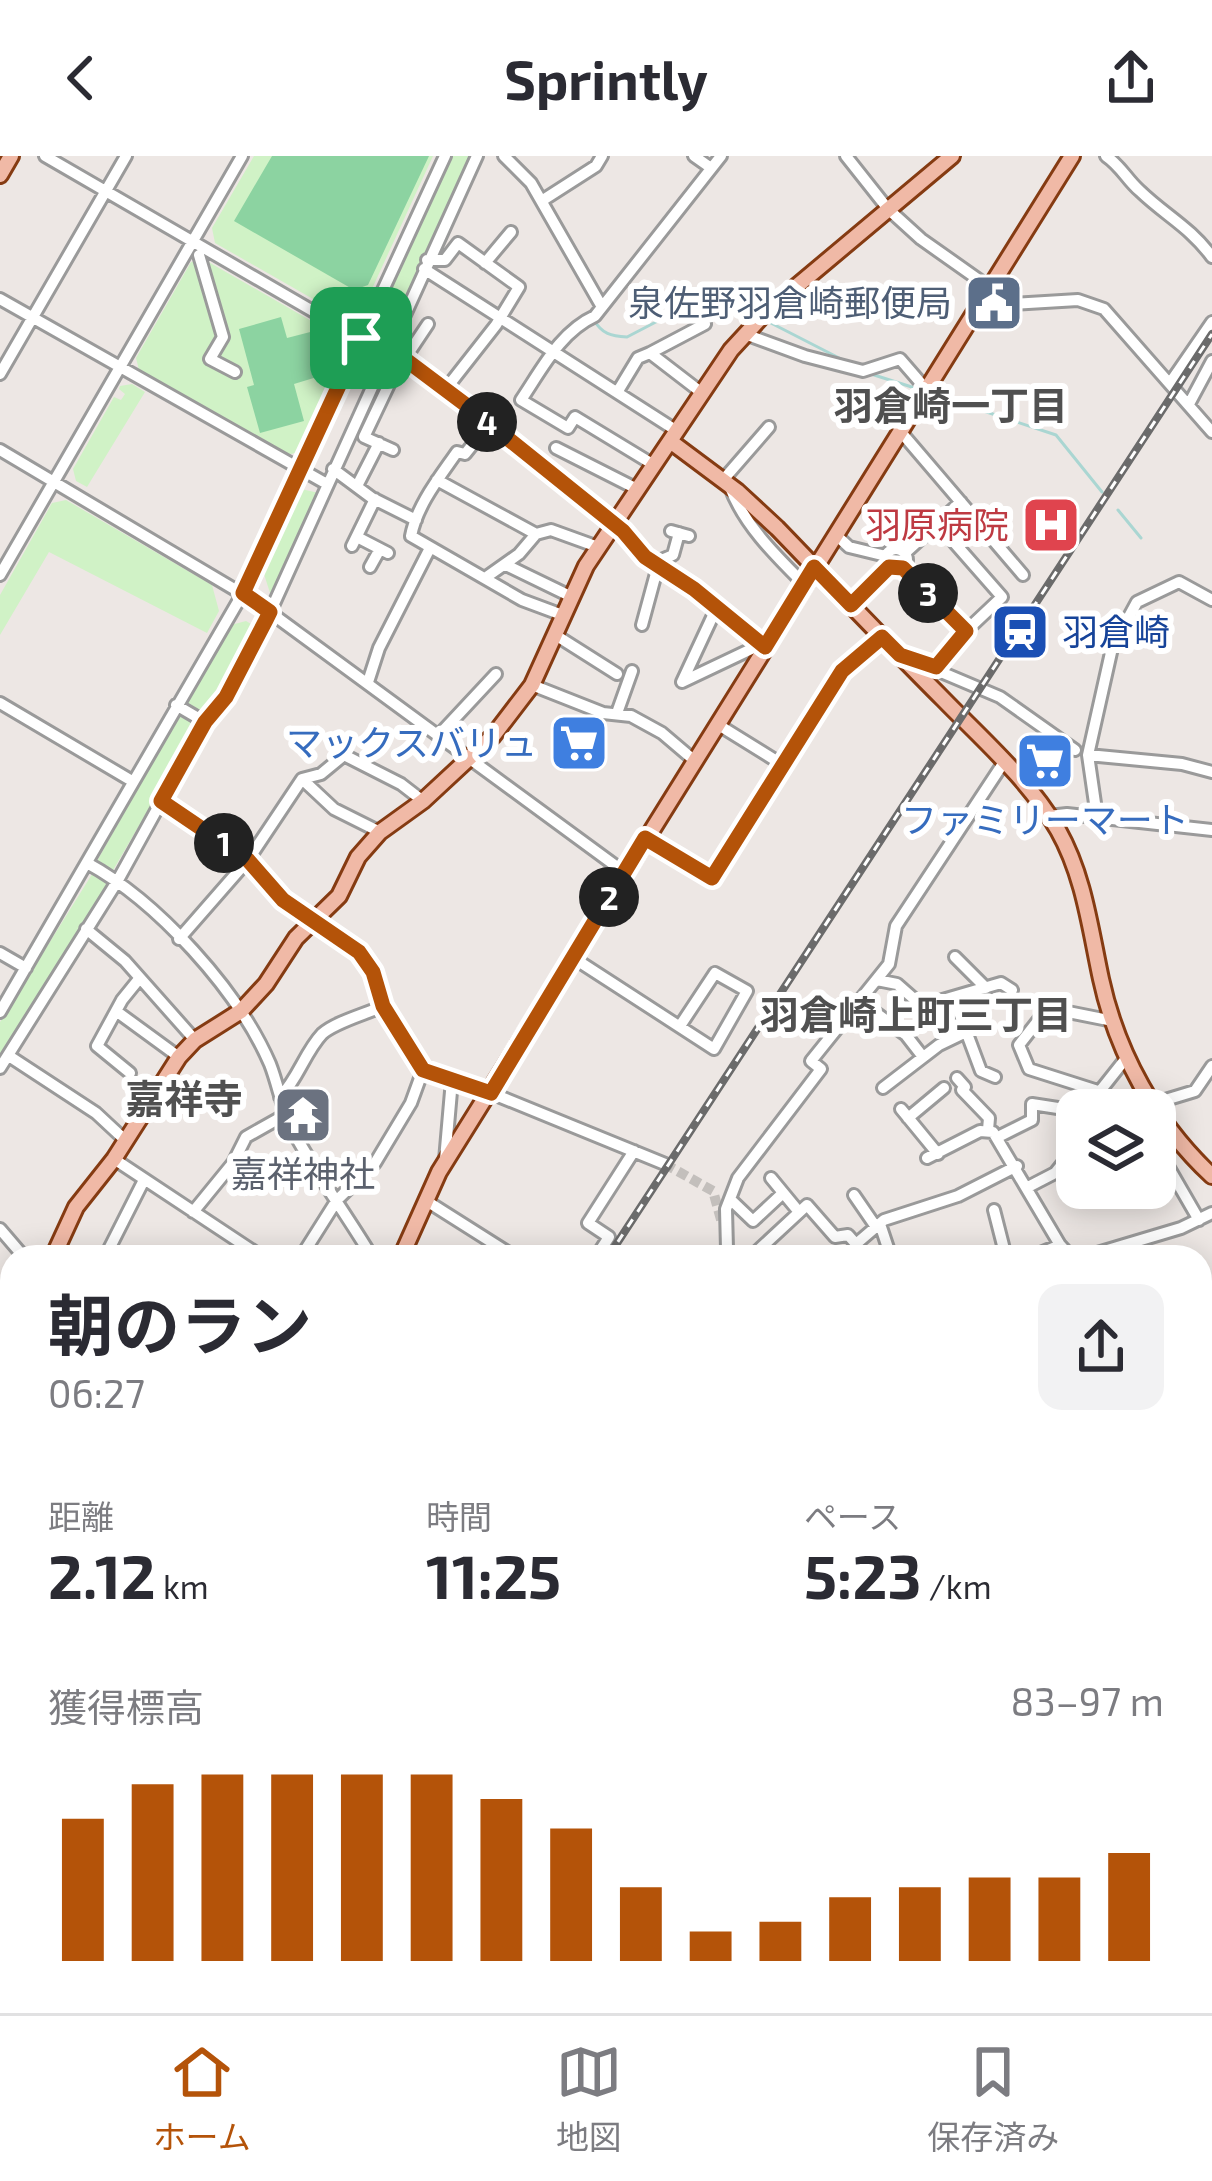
<!DOCTYPE html>
<html lang="ja">
<head>
<meta charset="utf-8">
<style>
  body { margin:0; font-family:"Exo 2","Noto Sans JP",sans-serif; background:#f2f2f3; color:#2b2b33; height:100vh; display:flex; flex-direction:column; font-size:45px; white-space:nowrap }
  * { box-sizing:border-box; margin:0 }
  p { font-size:39px; color:#7c7c81 }
  .icon { flex:none; width:66px; height:66px; fill:none; stroke:currentColor; stroke-width:2; stroke-linecap:round; stroke-linejoin:round }
  .map { position:relative; flex:1; overflow:hidden }
  .drawer { position:absolute; left:0px; top:1089px; width:1212px; height:768px; display:flex; flex-direction:column; background:#fff; border-radius:36px 36px 0 0; box-shadow:0 6px 30px #0003 }
  .drawer>* { flex:none }
  .controls { position:absolute; left:1056px; top:933px; display:grid; gap:24px }
  .controls a { display:grid; place-items:center; width:120px; height:120px; border-radius:24px; background:#fff; box-shadow:0 6px 30px #0003; font-size:60px }
  .pin { position:absolute; display:grid; place-items:center; width:102px; height:102px; color:#fff; margin:-51px; border-radius:24px; box-shadow:0 6px 18px #0006 }
  .km { position:absolute; width:60px; height:60px; margin:-30px; border-radius:50%; background:#222; color:#fff; font-size:33px; line-height:60px; text-align:center }
  .round { display:grid; place-items:center; flex:none; width:126px; height:126px; border-radius:24px; background:#f2f2f3 }
  .headline { display:flex; align-items:center; justify-content:space-between; height:204px; padding:0 48px }
  h1 { font-size:66px; font-weight:700; line-height:90px }
  .figures { display:grid; grid-template-columns:repeat(3,1fr); gap:18px; height:204px; padding:12px 48px }
  .figures div { display:grid; align-content:center }
  .figures b { font-size:60px; font-weight:700 }
  .figures small { font-size:33px; font-weight:400 }
  .figures p { font-size:33px }
  .chart { height:336px; padding:24px 48px }
  .chart p { display:flex; justify-content:space-between }
  .chart svg { width:100%; height:216px; margin-top:12px; stroke:#b45309; stroke-width:6 }
  header { display:flex; justify-content:space-between; align-items:center; height:156px; padding:0 48px; background:#fff; font-size:54px; font-weight:700 }
  .menu { display:flex; justify-content:space-around; align-items:center; height:168px; border-top:3px solid #e1e1e2; background:#fff; font-size:33px; color:#7c7c81 }
  .menu a { display:grid; justify-items:center; gap:6px }
  .menu .selected { color:#b45309 }
  .map>svg:first-child { display:block }
  .park { fill:#d0f2c6 }
  .pitch { fill:#8cd3a1 }
  .water { fill:#aad6d2 }
  .lines { fill:none; stroke-linecap:round; stroke-linejoin:round }
  .stream { stroke:#aad6d2; stroke-width:3 }
  .river { stroke:#aad6d2; stroke-width:15 }
  .minor-tunnel { stroke:#c3bfbc; stroke-width:10; stroke-dasharray:10 5; stroke-linecap:butt }
  .minor-casing { stroke:#9a9a9a; stroke-width:16 }
  .major-casing { stroke:#853b12; stroke-width:20 }
  .minor { stroke:#fff; stroke-width:10 }
  .major { stroke:#f0b9a6; stroke-width:14 }
  .rail-casing { stroke:#6b6b6b; stroke-width:8 }
  .rail { stroke:#fff; stroke-width:3; stroke-dasharray:9; stroke-linecap:butt }
  .route-casing { stroke:#fff; stroke-width:24 }
  .route { stroke:#b45309; stroke-width:15 }
  .labels { text-anchor:middle; stroke-width:12; stroke-linejoin:round; paint-order:stroke }
  .service-label { font-size:36px; fill:#4e5e75; stroke:#fff; text-anchor:end }
  .health-label { font-size:36px; fill:#be3a42; stroke:#fff; text-anchor:end }
  .transit-label { font-size:36px; fill:#164399; stroke:#fff; text-anchor:start }
  .shop-label { font-size:36px; fill:#366cbe; stroke:#fff; text-anchor:end }
  .worship-label { font-size:36px; fill:#5b616d; stroke:#fff }
  .neighbourhood-label { font-size:39px; font-weight:bold; fill:#505050; stroke:#fff }
</style>
</head>
<body>
<header><svg class="icon" aria-label="back" viewBox="0 0 24 24"><path d="M15 5l-7 7 7 7"/></svg>Sprintly<svg class="icon" aria-label="share" viewBox="0 0 24 24"><path d="M12 15V3M7 8l5-5 5 5M5 13v7h14v-7"/></svg></header>
<div class="map">
<svg width="1212" height="1857" viewBox="0 0 1212 1857">
  <rect width="100%" height="100%" fill="#ede7e4"/>
  <!-- park -->
  <path class="park" d="M254,0H433L360,159L348,163L215,87L212,72Z
    M450,0H471L387,182L385,174L373,171Z
    M205,104L341,182L344,195L299,296L287,299L139,214L136,202L191,106Z
    M132,228L145,236L87,331L76,325L73,313L114,241L121,244L125,238L119,233L120,230Z
    M301,333L319,337L280,423L274,430L277,432L272,443L262,412Z
    M66,344L212,429L219,455L207,477L49,396L0,479V439L52,347Z
    M246,465L258,472L251,481L253,484C233,505 227,534 209,556L197,557L189,552L187,545L231,469Z
    M185,559L194,565L196,572L112,716L97,705L178,561Z
    M94,715L110,727L0,904V866Z"/>
  <!-- pitch -->
  <path class="pitch" d="M272,0H429L368,129L354,134L234,65Z
    M281,161L287,182L318,174L330,217L294,228L304,265L260,277L247,231L254,229L239,173Z"/>
  <!-- water -->
  <path class="water" d="M1212,1600V1825H1200V1604Z"/>
  <g class="lines">
    <!-- stream -->
    <path class="stream" d="M594,164C602,178 611,180 627,181L704,141L718,142L754,159
      M765,164L843,204
      M871,218L918,233
      M935,239L1056,279L1102,336
      M1118,354L1141,382"/>
    <!-- river -->
    <path class="river" d="M0,1325L12,1327
      M0,1417L12,1443
      M1200,1560L1212,1559"/>
    <!-- minor-tunnel -->
    <path class="minor-tunnel" d="M665,1008L713,1035L722,1067"/>
    <defs>
      <path id="minor" d="M45,0L361,183L402,201L623,375L645,401L694,433L765,491
        M504,0L531,27L602,151
        M694,0L711,12
        M846,0L888,53L921,83L1013,148L1078,144L1104,153L1212,276
        M1106,0C1121,10 1127,24 1140,35C1166,60 1190,71 1212,101
        M543,44L596,10L602,0
        M199,99L223,181L210,203L235,216
        M427,104H445L458,87L519,131L496,169L445,234
        M485,107L511,76
        M424,113L677,275
        M0,143L327,328
        M745,178L805,200L863,215L900,203L926,233
        M650,197L705,168
        M0,218L126,0
        M1170,227L1212,166
        M618,235L638,202L650,197L702,237
        M1189,248L1212,205
        M489,268L465,298L457,296C439,322 417,349 411,380L522,444L565,460
        M900,275L1023,419
        M556,292L637,333
        M0,294L256,446L624,716
        M393,294L364,281L392,222L428,168
        M654,309L575,261L568,272L521,244C542,213 560,176 595,160L721,0
        M333,313L372,342L416,364
        M437,324L536,378L551,374L598,391
        M723,324L769,271
        M358,328L379,287
        M730,331C744,369 776,400 804,428
        M671,375L689,380
        M835,378L849,391L886,400
        M357,381L388,397
        M352,390L375,343
        M885 404a11 11 0 1 1 22 0a11 11 0 1 1-22 0Z
        M905,397L961,346
        M654,407L673,399L679,377
        M506,409L572,441
        M370,411L380,393
        M903,412L966,475L1002,441L938,368
        M0,419L242,0
        M485,422L519,398L536,378
        M851,449L889,411
        M717,451L682,526L762,488
        M642,469L658,410
        M557,480L617,518
        M903,500L1000,541L1075,594
        M936,511L966,475
        M368,526L379,492L430,392
        M532,529L603,557L631,560L662,577L695,605
        M0,547L132,625
        M176,549L205,566
        M617,557L632,515
        M717,568L783,609
        M440,578L496,518
        M1088,599L1182,608L1212,616
        M302,623L334,653L380,676
        M161,645L248,704L283,744L359,796L373,816L383,850L423,914L491,937L665,1008
        M1049,660L1067,658L1212,674
        M1097,661L1088,599L1112,492L1137,446L1179,426L1212,444
        M645,682L712,723L842,515L882,481
        M87,707C157,745 238,834 270,908C279,931 282,955 294,977C317,1019 347,1059 372,1101
        M86,773L125,805L195,884
        M179,783L248,704L302,623L321,618L344,599L401,628L423,645
        M0,797L26,812
        M572,801L714,893L747,835L715,817L680,870
        M955,801L986,832
        M877,824L897,828L922,850L1001,827L1012,834
        M954,843L981,915L995,921
        M861,846L906,879L923,901
        M116,855L179,901
        M0,856L243,437L445,0
        M9,900L96,957L125,984
        M0,912L118,724L205,566L226,541L244,502L257,485L477,0
        M130,917L97,890L122,844L139,823
        M957,922L965,931L962,934L989,962L988,974
        M883,932L939,889L966,876
        M1098,935L1029,913L1019,889L1048,852L1113,865
        M280,941C298,923 305,896 322,878C335,866 366,858 383,850
        M1152,948L1195,935L1212,910
        M901,953L938,998
        M1085,954L1127,901
        M908,962L944,932
        M998,981L1032,964V948L1077,955
        M1162,1000L1199,1064
        M927,1002L980,975L993,976L1060,1089
        M1068,1002L1077,1019
        M114,1003L262,1101
        M445,1004L452,924
        M771,1022L799,1056
        M1028,1031L1055,1017L1071,997L1067,990L1077,967
        M1084,1032L1090,1043
        M854,1039L876,1071
        M730,1043L753,1065L783,1037
        M425,1044L515,1101
        M994,1054L1006,1101
        M193,1056L233,1007L246,981L285,959
        M880,1068L891,1101
        M0,1073L24,1101
        M105,1101L144,1024
        M301,1101L337,1044L375,1007L411,947L423,914
        M596,1101L609,1081L588,1067L634,995
        M736,1101L727,1093L726,1053L738,1022L821,913L811,905L889,808L896,770L1004,606
        M751,1101L807,1049L835,1081L848,1079L856,1088L884,1064L958,1040L1017,1010
        M1031,1101L1060,1089L1071,1101
        M1084,1101L1181,1072L1212,1057
        M0,1242L12,1250
        M1200,1276L1212,1272
        M0,1315L5,1314L12,1293
        M0,1336L12,1344
        M0,1414L12,1392
        M1200,1418L1209,1415L1212,1424
        M1200,1464H1212
        M0,1482L12,1497
        M1200,1566H1212
        M0,1735L12,1715
        M0,1745L12,1738
        M0,1766L12,1776
        M92,1845L108,1857
        M358,1845L368,1857
        M656,1845L665,1857
        M1038,1845L1049,1857
        M456,1851L478,1857
        M2,1857L14,1845
        M39,1857L49,1845
        M129,1857L137,1845
        M258,1857L270,1845
        M859,1857L872,1845"/>
      <path id="major" d="M0,19L11,0
        M670,285L737,335L777,372C832,429 887,487 943,543C983,584 1029,624 1058,674C1084,720 1090,772 1101,823C1117,897 1156,968 1212,1020
        M53,1101L76,1051L114,1003L179,901L195,884L241,855L266,828L296,782L339,740L358,701L380,676L423,645L493,580L532,529L586,410L731,194L766,156L952,0
        M401,1101L439,1016L1072,0
        M0,1215L12,1189
        M455,1845L457,1857"/>
    </defs>
    <!-- minor casing -->
    <use href="#minor" class="minor-casing"/>
    <!-- major casing -->
    <use href="#major" class="major-casing"/>
    <!-- minor -->
    <use href="#minor" class="minor"/>
    <!-- major -->
    <use href="#major" class="major"/>
    <defs>
      <path id="rail" d="M608,1101L1212,178
        M119,1857L127,1845"/>
    </defs>
    <!-- rail casing -->
    <use href="#rail" class="rail-casing"/>
    <!-- rail -->
    <use href="#rail" class="rail"/>
  </g>
  <g class="lines">
    <defs>
      <path id="route" d="M361,182L402,201L466,249L623,375L645,401L694,433L765,491L814,411L851,449L889,411L903,412L966,475L936,511L900,499L882,481L842,515L712,722L645,682L491,937L423,914L383,850L373,816L359,796L283,744L248,704L161,645L205,566L226,541L266,464L270,456L243,437Z"/>
    </defs>
    <!-- route casing -->
    <use href="#route" class="route-casing"/>
    <!-- route -->
    <use href="#route" class="route"/>
  </g>
  <!-- icons -->
  <defs>
    <symbol id="civic-square" viewBox="-11 -11 22 22"><rect x="-9" y="-9" width="18" height="18" rx="4" fill="#5c6f8a" stroke="#fff"/><path d="M-.6-6.5H3V-4.5H.6V-3L4-1V1h2V6H-6V1h2V-1L-.6-3ZM-1.2 2.5V6h2.4V2.5Z" fill="#fff"/></symbol>
    <symbol id="hospital-square" viewBox="-11 -11 22 22"><rect x="-9" y="-9" width="18" height="18" rx="4" fill="#e0444e" stroke="#fff"/><path d="M-5-5h3v3.5h4V-5h3V5h-3V1.5h-4V5h-3Z" fill="#fff"/></symbol>
    <symbol id="station-square" viewBox="-11 -11 22 22"><rect x="-9" y="-9" width="18" height="18" rx="4" fill="#1a4fb4" stroke="#fff"/><path d="M-3-6H3Q5-6 5-4V2Q5 4 3 4L4.5 6H3L1.5 4h-3L-3 6H-4.5L-3 4Q-5 4-5 2V-4Q-5-6-3-6ZM-3.5-4v3h7v-3ZM-3.5 1v1.5H-2V1ZM2 1v1.5H3.5V1Z" fill="#fff"/></symbol>
    <symbol id="supermarket-square" viewBox="-11 -11 22 22"><rect x="-9" y="-9" width="18" height="18" rx="4" fill="#3f7fe0" stroke="#fff"/><path d="M-6-5.5h2.5l.6 2H6L4.5 2H-2.5L-4.4-4H-6ZM-1.5 3.2a1.3 1.3 0 1 0 .1 0ZM3 3.2a1.3 1.3 0 1 0 .1 0Z" fill="#fff"/></symbol>
    <symbol id="temple-square" viewBox="-11 -11 22 22"><rect x="-9" y="-9" width="18" height="18" rx="4" fill="#6b7280" stroke="#fff"/><path d="M0-6L5-2H3V0L6.5 2.5H4V6H1.5V3h-3V6H-4V2.5H-6.5L-3 0V-2H-5Z" fill="#fff"/></symbol>
  </defs>
  <g fill-rule="evenodd">
    <use href="#civic-square" x="961" y="114" width="66" height="66"/>
    <use href="#hospital-square" x="1018" y="336" width="66" height="66"/>
    <use href="#station-square" x="987" y="443" width="66" height="66"/>
    <use href="#supermarket-square" x="546" y="554" width="66" height="66"/>
    <use href="#supermarket-square" x="1012" y="572" width="66" height="66"/>
    <use href="#temple-square" x="270" y="926" width="66" height="66"/>
  </g>
  <g class="labels">
    <!-- service labels -->
    <g class="service-label">
      <text x="952" y="160">泉佐野羽倉崎郵便局</text>
    </g>
    <!-- health labels -->
    <g class="health-label">
      <text x="1009" y="382">羽原病院</text>
    </g>
    <!-- transit labels -->
    <g class="transit-label">
      <text x="1062" y="489">羽倉崎</text>
    </g>
    <!-- shop labels -->
    <g class="shop-label">
      <text x="537" y="600">マックスバリュ</text>
      <text x="1045" y="677" text-anchor="middle">ファミリーマート</text>
    </g>
    <!-- worship labels -->
    <g class="worship-label">
      <text x="303" y="1031">嘉祥神社</text>
    </g>
    <!-- neighbourhood labels -->
    <g class="neighbourhood-label">
      <text x="951" y="264">羽倉崎一丁目</text>
      <text x="916" y="873">羽倉崎上町三丁目</text>
      <text x="184" y="957">嘉祥寺</text>
    </g>
  </g>
</svg>
<div class="controls">
<a><svg class="icon" aria-label="layers" viewBox="0 0 24 24"><path d="M12 4l9 5-9 5-9-5zM3 14l9 5 9-5"/></svg></a>
</div>
<div class="pin" style="left:361px;top:182px;background:#1e9e55"><svg class="icon" aria-label="arrive" viewBox="0 0 24 24"><path d="M6 21V4h12l-3 4 3 4H6"/></svg></div>
<b class="km" style="left:224px;top:687px">1</b>
<b class="km" style="left:609px;top:741px">2</b>
<b class="km" style="left:928px;top:437px">3</b>
<b class="km" style="left:487px;top:266px">4</b>
<section class="drawer">
<div class="headline"><div><h1>朝のラン</h1><p>06:27</p></div><a class="round"><svg class="icon" aria-label="share" viewBox="0 0 24 24"><path d="M12 15V3M7 8l5-5 5 5M5 13v7h14v-7"/></svg></a></div>
<div class="figures">
<div><p>距離</p><b>2.12<small> km</small></b></div>
<div><p>時間</p><b>11:25</b></div>
<div><p>ペース</p><b>5:23<small> /km</small></b></div>
</div>
<div class="chart"><p><span>獲得標高</span>83–97 m</p>
<svg viewBox="0 0 160 44" preserveAspectRatio="none"><path d="M5 44V15M15 44V8M25 44V6M35 44V6M45 44V6M55 44V6M65 44V11M75 44V17M85 44V29M95 44V38M105 44V36M115 44V31M125 44V29M135 44V27M145 44V27M155 44V22"/></svg>
</div>
</section>
</div>
<nav class="menu">
<a class="selected"><svg class="icon" aria-label="home" viewBox="0 0 24 24"><path d="M3 11l9-7 9 7M6 9v11h12V9"/></svg>ホーム</a>
<a><svg class="icon" aria-label="map" viewBox="0 0 24 24"><path d="M3 6l6-2 6 2 6-2v14l-6 2-6-2-6 2zM9 4v14M15 6v14"/></svg>地図</a>
<a><svg class="icon" aria-label="saved" viewBox="0 0 24 24"><path d="M7 4h10v16l-5-4-5 4z"/></svg>保存済み</a>
</nav>
</body>
</html>
